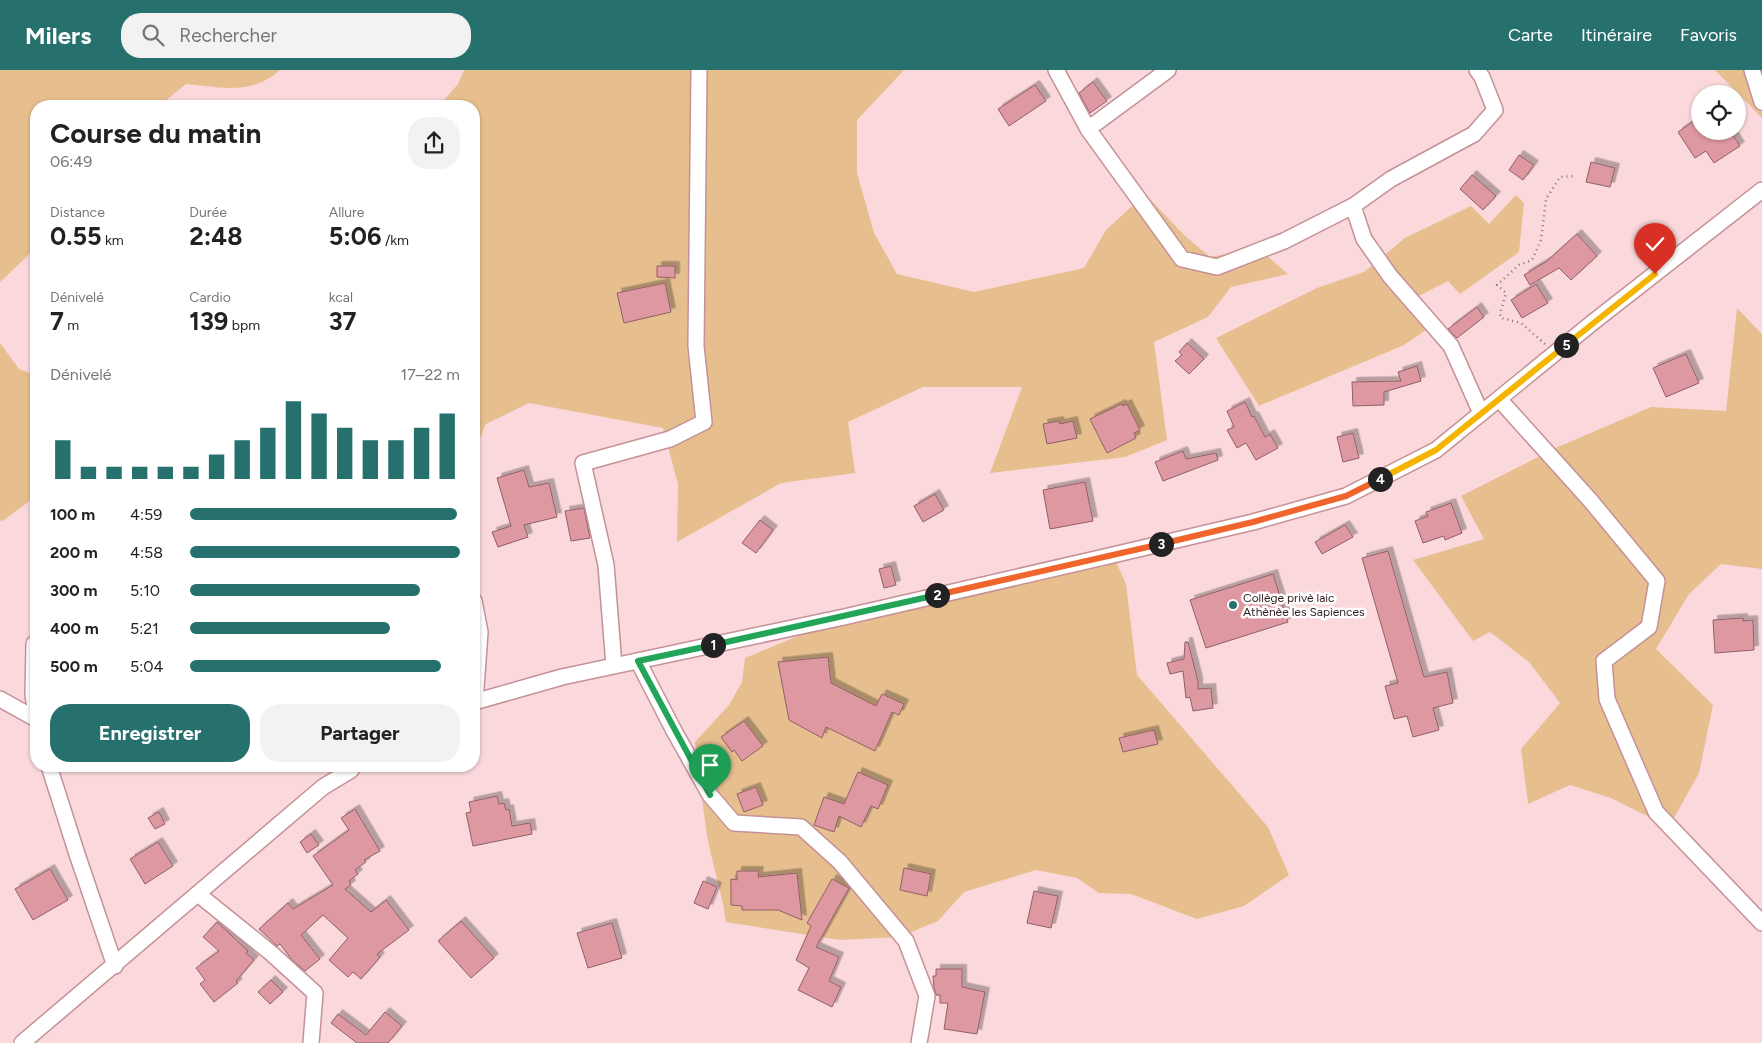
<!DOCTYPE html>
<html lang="fr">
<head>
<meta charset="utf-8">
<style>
  body { margin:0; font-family:Figtree,sans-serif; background:#f2f2f2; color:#222; height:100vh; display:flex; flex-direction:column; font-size:19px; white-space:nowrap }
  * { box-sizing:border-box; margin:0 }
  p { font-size:16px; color:#767676 }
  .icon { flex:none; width:28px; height:28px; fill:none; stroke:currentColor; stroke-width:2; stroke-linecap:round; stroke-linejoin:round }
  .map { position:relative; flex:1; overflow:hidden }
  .panel { position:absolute; left:30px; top:30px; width:450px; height:672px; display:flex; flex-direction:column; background:#fff; border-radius:20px; box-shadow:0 1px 4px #0004 }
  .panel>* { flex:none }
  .fabs { position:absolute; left:1691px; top:15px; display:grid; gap:10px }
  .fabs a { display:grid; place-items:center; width:55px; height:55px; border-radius:50%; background:#fff; box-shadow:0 1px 4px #0004; font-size:25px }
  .pin { position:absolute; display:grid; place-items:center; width:42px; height:42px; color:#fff; margin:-51px -21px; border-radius:50% 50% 50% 0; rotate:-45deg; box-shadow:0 0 5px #0007 }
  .pin .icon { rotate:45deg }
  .km { position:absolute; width:25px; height:25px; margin:-12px; border-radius:50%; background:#222; color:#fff; font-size:14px; line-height:25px; text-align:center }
  .round { display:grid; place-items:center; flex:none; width:52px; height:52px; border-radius:20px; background:#f2f2f2 }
  .headline { display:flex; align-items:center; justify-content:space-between; height:85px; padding:0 20px }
  h1 { font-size:28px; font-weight:700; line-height:38px }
  .figures { display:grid; grid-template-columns:repeat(3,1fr); gap:8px; height:85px; padding:5px 20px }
  .figures div { display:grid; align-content:center }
  .figures b { font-size:25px; font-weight:700 }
  .figures small { font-size:14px; font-weight:400 }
  .figures p { font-size:14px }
  .chart { height:140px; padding:10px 20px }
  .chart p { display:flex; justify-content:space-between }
  .chart svg { width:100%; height:90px; margin-top:5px; stroke:#26706d; stroke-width:6 }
  .cta { display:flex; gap:10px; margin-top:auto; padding:10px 20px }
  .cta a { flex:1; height:58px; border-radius:20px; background:#26706d; color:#fff; font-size:20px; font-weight:700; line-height:58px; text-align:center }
  .cta a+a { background:#f2f2f2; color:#222 }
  ul { padding:0 20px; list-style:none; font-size:16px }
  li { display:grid; grid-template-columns:80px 60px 1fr; align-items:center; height:38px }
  li i { height:12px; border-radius:6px; background:#26706d }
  header { display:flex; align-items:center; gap:30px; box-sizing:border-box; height:70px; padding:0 25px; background:#26706d; color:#fff }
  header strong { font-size:24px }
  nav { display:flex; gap:28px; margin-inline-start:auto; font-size:18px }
  .search { width:350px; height:45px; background:#f2f2f2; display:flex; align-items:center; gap:12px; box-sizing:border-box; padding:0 18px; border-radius:20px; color:#767676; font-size:19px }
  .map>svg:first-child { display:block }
  .green { fill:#e7bf8f }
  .building { fill:#de98a1; stroke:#8f5f65; filter:url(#shadow) }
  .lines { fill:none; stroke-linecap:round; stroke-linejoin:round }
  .minor-casing { stroke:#c59197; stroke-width:18 }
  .path { stroke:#8b7174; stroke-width:2.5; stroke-dasharray:1 4; stroke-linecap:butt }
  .minor { stroke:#fff; stroke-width:15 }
  .split-1-casing { stroke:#fff; stroke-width:10 }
  .split-2-casing { stroke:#fff; stroke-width:10 }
  .split-3-casing { stroke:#fff; stroke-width:10 }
  .split-4-casing { stroke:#fff; stroke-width:10 }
  .split-5-casing { stroke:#fff; stroke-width:10 }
  .split-6-casing { stroke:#fff; stroke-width:10 }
  .split-1 { stroke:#22a559; stroke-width:6 }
  .split-2 { stroke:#22a559; stroke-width:6 }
  .split-3 { stroke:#f0652b; stroke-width:6 }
  .split-4 { stroke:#f0652b; stroke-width:6 }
  .split-5 { stroke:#f5b400; stroke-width:6 }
  .split-6 { stroke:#f5b400; stroke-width:6 }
  .poi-dot { fill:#26706d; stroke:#fff; stroke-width:2 }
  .labels { text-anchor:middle; stroke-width:5; stroke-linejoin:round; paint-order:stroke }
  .poi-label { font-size:12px; fill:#2f1b1e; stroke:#fff; text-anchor:start }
</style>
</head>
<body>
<header>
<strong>Milers</strong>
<div class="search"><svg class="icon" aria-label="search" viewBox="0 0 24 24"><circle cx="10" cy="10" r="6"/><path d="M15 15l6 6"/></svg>Rechercher</div>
<nav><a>Carte</a><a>Itinéraire</a><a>Favoris</a></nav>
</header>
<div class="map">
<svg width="1762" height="973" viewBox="0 0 1762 973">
  <defs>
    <filter id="shadow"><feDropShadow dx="4.5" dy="-4.5" stdDeviation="0" flood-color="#0004"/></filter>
  </defs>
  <rect width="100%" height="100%" fill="#fad8db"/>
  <!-- green -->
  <path class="green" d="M0,0H280C251,26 221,17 186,14L165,31L171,36H36V178L0,212Z
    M464,0H904L857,50V103L874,163L897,204L974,222L1084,198L1106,160L1145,124L1184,165L1210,187L1258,178L1288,204L1231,217L1208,247L1154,272L1167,370L1125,387L990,403L1022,317H923L848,352L855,403L781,413L677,472L678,414L663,358L529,333L486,354L474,381V36H439L458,14Z
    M1715,0H1762V48Z
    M1516,125L1524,133L1519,182L1460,224L1448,211L1413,229L1429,258L1404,275L1259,336L1216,268L1317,218L1364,202L1405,168L1471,136L1489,154Z
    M1737,238L1762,264V499L1721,494L1689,524L1656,579L1713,635L1699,703L1669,757L1611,728L1570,715L1528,734L1521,679L1560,633L1529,592L1490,562L1473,571L1413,490L1484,469L1461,426L1558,377L1651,337L1726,341Z
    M0,273L19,299L36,305V430H31L4,450L0,451Z
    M1113,485L1126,514L1137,605L1268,757L1289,805L1244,836L1197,849L1131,824L1099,823L1077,808L1036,800L964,822L938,851L899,867L840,870L726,852C722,822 712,794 707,765C702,734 700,703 695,672L729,635L742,612L745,588L844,547Z"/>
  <!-- building -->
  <path class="building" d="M1093,12L1107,31L1090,43L1079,23Z
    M1035,15L1046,31L1009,56L998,39Z
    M1700,47V61H1730L1740,76L1714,93L1706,81L1695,88L1678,62Z
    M1519,85L1534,95L1523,110L1509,100Z
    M1591,92L1615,98L1610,117L1586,112Z
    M1472,105L1496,126L1483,140L1460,119Z
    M1577,164L1597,186L1571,210L1559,198L1530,215L1524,205L1547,191Z
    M657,196H675V208L657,207Z
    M665,213L671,242L624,253L617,223Z
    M1536,214L1548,233L1522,248L1511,230Z
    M1477,237L1484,247L1457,268L1448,259Z
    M1187,273L1204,289L1189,304L1175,291L1182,285L1179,282Z
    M1686,284L1699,313L1666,327L1653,298Z
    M1417,296L1421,311L1384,322V335L1353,336L1352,312L1401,311L1398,302Z
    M1245,332L1252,347L1254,346L1265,367L1270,364L1278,378L1256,390L1246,373L1237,378L1227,360L1234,357L1227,341Z
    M1121,334L1123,336L1127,334L1140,360L1134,363L1136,368L1107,383L1090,349Z
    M1059,351L1060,354L1073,351L1077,368L1047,374L1043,354Z
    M1353,363L1359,388L1343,392L1337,367Z
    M1183,381L1186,389L1216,383L1218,390L1163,411L1155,392Z
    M524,400L529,417L549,413L557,447L524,455L528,467L498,477L492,462L511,456L497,408Z
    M1085,412L1093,451L1050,459L1043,420Z
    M935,424L944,440L923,452L914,436Z
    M1451,433L1462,463L1445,470L1444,466L1423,473L1415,451L1428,446L1426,442Z
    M584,438L590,468L571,471L565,441Z
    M760,450L773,460L756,483L742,473Z
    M1345,455L1353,467L1322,484L1315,472Z
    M1388,481L1424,607L1447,602L1453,633L1433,638L1439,660L1413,667L1407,646L1394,649L1385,616L1398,613L1362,488Z
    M891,496L896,515L884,518L879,499Z
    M1273,504L1288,552L1206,578L1190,530Z
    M1743,548V551L1753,550L1754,580L1715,583L1713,550Z
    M1185,572H1188L1198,611V619L1211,618L1213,638L1193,641L1190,627L1186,628L1183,601L1170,604L1167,593L1184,589Z
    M828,587L831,613L876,636L882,624L904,634L899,645L892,642L875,681L826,657L822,668L789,650L778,592Z
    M744,651L763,676L742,691L734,680L732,682L721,667Z
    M1154,660L1158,674L1123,682L1119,668Z
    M858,702L888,715L878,739L871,736L861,757L839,746L834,762L814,755L824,727L844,734Z
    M756,717L763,735L744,742L737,724Z
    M497,726L499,734L504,733L506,740L509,739L512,756L530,753L532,764L473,776L466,743L471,742L469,732Z
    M355,739L380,781L364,790L366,792L355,800L358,804L349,811L351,815L345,819L371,842L386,830L409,860L377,884L380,887L361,909L353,902L348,907L329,890L348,868L323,845L301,865L320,889L305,901L292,890L280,874L277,876L259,859L288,833L293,839L333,815L313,786L349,760L341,748Z
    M159,742L165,754L155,759L148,748Z
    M311,764L319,775L307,783L300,772Z
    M158,772L173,796L145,814L130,789Z
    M904,798L931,804L927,826L900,820Z
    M50,799L68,830L33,850L15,819Z
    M737,801H759L758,807L797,803L802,850L778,840H742V836L731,835V809L737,810Z
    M832,809L849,818L816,877L839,887L829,911L841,917L832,937L798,920L809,898L796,890L811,856L807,853Z
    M703,811L717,817L708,839L694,833Z
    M1034,821L1058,826L1051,858L1027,853Z
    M461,851L494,888L471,908L438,871Z
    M217,852L248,881L246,883L254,890L236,911L238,913L214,932L200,914L205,910L196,898L219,881L203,867Z
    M612,853L622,888L588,898L577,863Z
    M936,899H962V917L985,922L977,964L944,959L948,933H940V925H936L934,917L933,906H936Z
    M271,910L283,922L270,934L258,922Z
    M385,942L402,956L388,973H357L331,953L338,944L366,965Z"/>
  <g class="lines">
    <defs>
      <path id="minor" d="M1056,0L1088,59L1182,189L1217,197L1284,171L1353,136
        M1477,0L1482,7L1495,40L1474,64L1391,109L1353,136L1364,169L1390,206L1451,276L1481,343
        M1752,0L1762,32
        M1088,59L1168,0
        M1499,329L1590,430L1657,511L1649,557L1604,591L1607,629L1656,742L1762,853
        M474,531L480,562L475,632
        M34,574L33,625L36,643
        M638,591L673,659L710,725L734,753L801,757L840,792L906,871L927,926L919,973
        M614,596L606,495L583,393L670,369L704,352L696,276L699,0
        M0,629L36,649
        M474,632L562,607L844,547L1113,485L1253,452L1346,426L1436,380L1592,253L1762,120
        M49,696L77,784L115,896
        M198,824L271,883L315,923L311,973
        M22,973L323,717L351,700L353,696"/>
    </defs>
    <!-- minor casing -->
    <use href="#minor" class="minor-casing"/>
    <!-- path -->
    <path class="path" d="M1545,274L1521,253L1501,248L1500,244L1506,223L1497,215L1519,195L1532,190L1541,170L1546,129L1560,107L1576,106"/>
    <!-- minor -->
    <use href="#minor" class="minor"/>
  </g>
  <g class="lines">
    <defs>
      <path id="split-1" d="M710,725L638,591L713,575"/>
      <path id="split-2" d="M713,575L937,525"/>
      <path id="split-3" d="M937,525L1161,474"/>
      <path id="split-4" d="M1161,474L1253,452L1346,426L1380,409"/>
      <path id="split-5" d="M1380,409L1436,380L1566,275"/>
      <path id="split-6" d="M1566,275L1655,204"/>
    </defs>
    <!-- split-1 casing -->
    <use href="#split-1" class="split-1-casing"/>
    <!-- split-2 casing -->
    <use href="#split-2" class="split-2-casing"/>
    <!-- split-3 casing -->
    <use href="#split-3" class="split-3-casing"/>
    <!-- split-4 casing -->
    <use href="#split-4" class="split-4-casing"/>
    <!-- split-5 casing -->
    <use href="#split-5" class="split-5-casing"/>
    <!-- split-6 casing -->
    <use href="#split-6" class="split-6-casing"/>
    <!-- split-1 -->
    <use href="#split-1" class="split-1"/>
    <!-- split-2 -->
    <use href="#split-2" class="split-2"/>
    <!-- split-3 -->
    <use href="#split-3" class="split-3"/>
    <!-- split-4 -->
    <use href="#split-4" class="split-4"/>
    <!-- split-5 -->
    <use href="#split-5" class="split-5"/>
    <!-- split-6 -->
    <use href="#split-6" class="split-6"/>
  </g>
  <!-- markers -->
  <circle class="poi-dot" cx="1233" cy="535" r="5"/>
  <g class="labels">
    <!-- poi labels -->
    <g class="poi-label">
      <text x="1243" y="532">Collège privè laic<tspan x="1243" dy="14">Athènèe les Sapiences</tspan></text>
    </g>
  </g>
</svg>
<div class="fabs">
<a><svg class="icon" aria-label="locate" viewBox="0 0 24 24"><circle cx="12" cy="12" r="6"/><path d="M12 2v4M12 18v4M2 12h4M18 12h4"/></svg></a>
</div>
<div class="pin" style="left:710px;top:725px;background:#1e9e55"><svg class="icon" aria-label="arrive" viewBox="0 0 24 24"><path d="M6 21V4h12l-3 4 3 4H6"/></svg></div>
<div class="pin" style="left:1655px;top:204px;background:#d93025"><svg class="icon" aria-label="check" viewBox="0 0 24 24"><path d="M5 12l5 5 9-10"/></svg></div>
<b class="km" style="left:713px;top:575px">1</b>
<b class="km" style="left:937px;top:525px">2</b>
<b class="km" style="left:1161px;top:474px">3</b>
<b class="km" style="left:1380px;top:409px">4</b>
<b class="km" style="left:1566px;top:275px">5</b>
<section class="panel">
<div class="headline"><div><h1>Course du matin</h1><p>06:49</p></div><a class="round"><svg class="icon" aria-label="share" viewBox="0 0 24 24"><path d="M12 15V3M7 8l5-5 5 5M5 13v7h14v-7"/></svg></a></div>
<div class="figures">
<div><p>Distance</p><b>0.55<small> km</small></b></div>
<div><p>Durée</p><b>2:48</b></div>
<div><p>Allure</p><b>5:06<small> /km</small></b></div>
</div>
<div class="figures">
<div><p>Dénivelé</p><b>7<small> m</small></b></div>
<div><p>Cardio</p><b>139<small> bpm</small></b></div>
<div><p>kcal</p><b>37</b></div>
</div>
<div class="chart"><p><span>Dénivelé</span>17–22 m</p>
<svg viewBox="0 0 160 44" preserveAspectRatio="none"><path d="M5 44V25M15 44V38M25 44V38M35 44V38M45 44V38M55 44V38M65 44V32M75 44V25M85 44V19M95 44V6M105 44V12M115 44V19M125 44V25M135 44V25M145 44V19M155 44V12"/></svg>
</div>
<ul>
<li><b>100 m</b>4:59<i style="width:99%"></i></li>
<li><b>200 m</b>4:58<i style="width:100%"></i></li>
<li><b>300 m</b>5:10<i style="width:85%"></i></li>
<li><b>400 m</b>5:21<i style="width:74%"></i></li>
<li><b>500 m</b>5:04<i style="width:93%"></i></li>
</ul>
<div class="cta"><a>Enregistrer</a><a>Partager</a></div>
</section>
</div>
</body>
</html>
